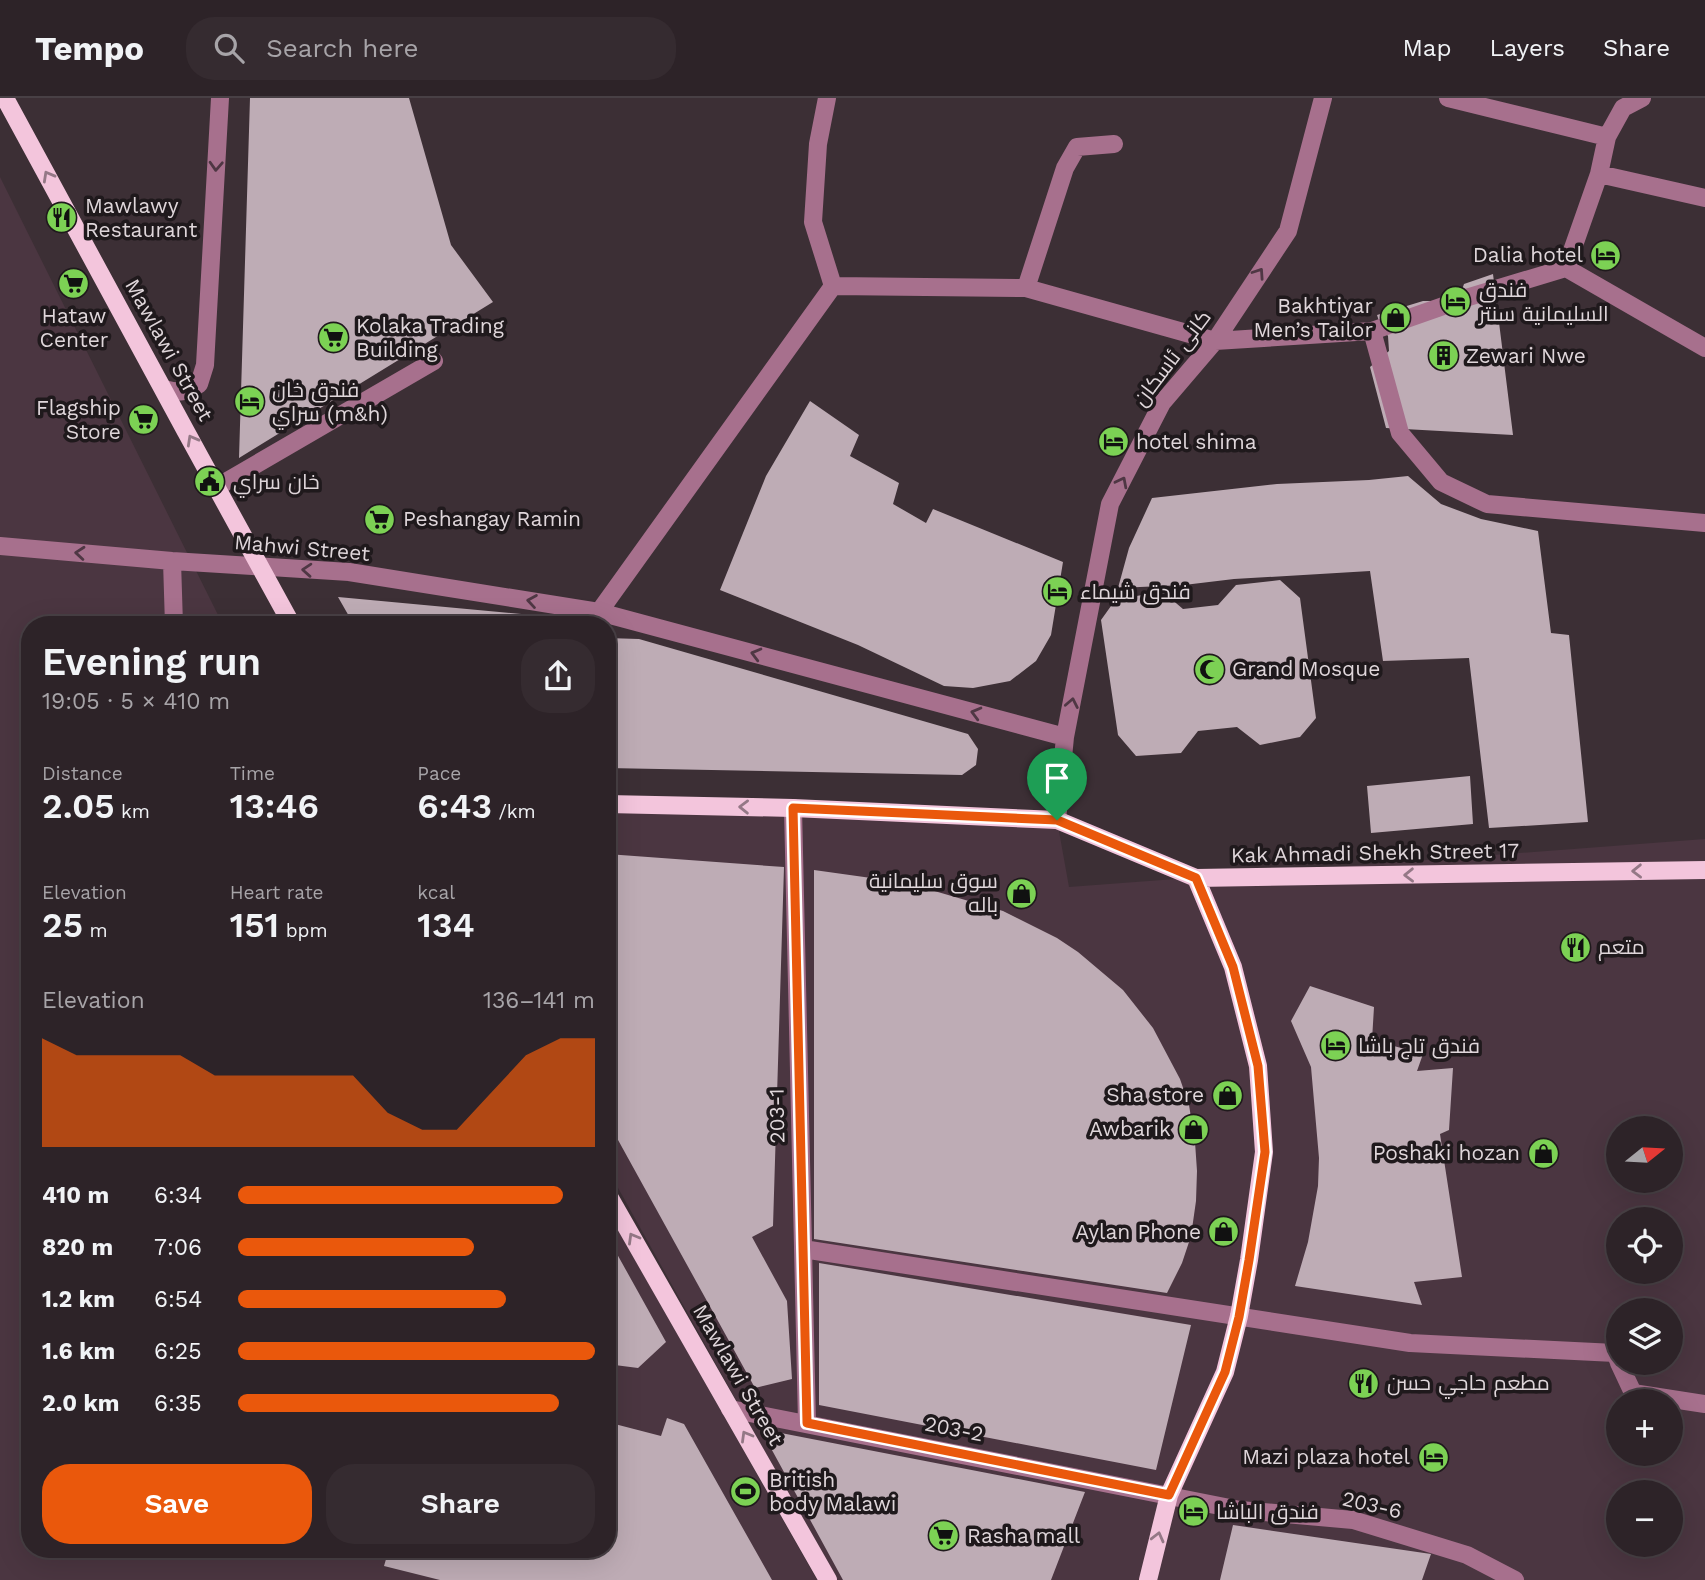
<!DOCTYPE html>
<html lang="en">
<head>
<meta charset="utf-8">
<style>
  body { margin:0; font-family:"Work Sans",Cairo,sans-serif; background:#352b30; color:#f1f3f6; height:100vh; display:flex; flex-direction:column; font-size:26px; white-space:nowrap }
  * { box-sizing:border-box; margin:0 }
  p { font-size:23px; color:#a7a4a8 }
  .icon { flex:none; width:38px; height:38px; fill:none; stroke:currentColor; stroke-width:2; stroke-linecap:round; stroke-linejoin:round }
  .map { position:relative; flex:1; overflow:hidden }
  .panel { position:absolute; left:21px; top:518px; width:595px; height:942px; display:flex; flex-direction:column; background:#2d2328; border-radius:28px; box-shadow:0 7px 28px #0002,0 0 0 2px #484045 }
  .panel>* { flex:none }
  .needle { width:46px; rotate:72deg }
  .tools { position:absolute; left:1606px; top:1018px; display:grid; gap:14px }
  .tools a { display:grid; place-items:center; width:77px; height:77px; border-radius:50%; background:#2d2328; box-shadow:0 7px 28px #0002,0 0 0 2px #484045; font-size:35px }
  .pin { position:absolute; display:grid; place-items:center; width:60px; height:60px; color:#fff; margin:-72px -30px; border-radius:50% 50% 50% 0; rotate:-45deg; box-shadow:0 0 7px #0007 }
  .pin .icon { rotate:45deg }
  .round { display:grid; place-items:center; flex:none; width:74px; height:74px; border-radius:28px; background:#352b30 }
  .headline { display:flex; align-items:center; justify-content:space-between; height:119px; padding:0 21px }
  h1 { font-size:38px; font-weight:600; line-height:52px }
  .metrics { display:grid; grid-template-columns:repeat(3,1fr); gap:10px; height:119px; padding:7px 21px }
  .metrics div { display:grid; align-content:center }
  .metrics b { font-size:35px; font-weight:600 }
  .metrics small { font-size:19px; font-weight:400 }
  .metrics p { font-size:19px }
  .chart { height:196px; padding:14px 21px }
  .chart p { display:flex; justify-content:space-between }
  .chart svg { width:100%; height:126px; margin-top:7px; fill:#ea580c; opacity:.7 }
  .primary-button { display:flex; gap:14px; margin-top:auto; padding:14px 21px }
  .primary-button a { flex:1; height:80px; border-radius:28px; background:#ea580c; color:#fff; font-size:28px; font-weight:600; line-height:80px; text-align:center }
  .primary-button a+a { background:#352b30; color:#f1f3f6 }
  ul { padding:0 21px; list-style:none; font-size:23px }
  li { display:grid; grid-template-columns:112px 84px 1fr; align-items:center; height:52px }
  li i { height:18px; border-radius:9px; background:#ea580c }
  header { display:flex; align-items:center; gap:42px; box-sizing:border-box; height:98px; padding:0 35px; background:#2d2328; border-bottom:2px solid #484045 }
  header strong { font-size:33px }
  nav { display:flex; gap:38px; margin-inline-start:auto; font-size:24px }
  .search { width:490px; height:63px; background:#352b30; display:flex; align-items:center; gap:18px; box-sizing:border-box; padding:0 24px; border-radius:28px; color:#a7a4a8; font-size:26px }
  .map>svg:first-child { display:block }
  .built { fill:#4b3641; fill-rule:evenodd }
  .building { fill:#beacb5 }
  .lines { fill:none; stroke-linecap:round; stroke-linejoin:round }
  .minor { stroke:#a7708d; stroke-width:18 }
  .major { stroke:#f3c5dc; stroke-width:18 }
  .oneway { stroke:#4f3744 }
  .oneway2 { stroke:#947886 }
  .route-casing { stroke:#fff; stroke-width:14 }
  .route { stroke:#ea580c; stroke-width:9 }
  .labels { text-anchor:middle; stroke-width:7; stroke-linejoin:round; paint-order:stroke }
  .poi-label { font-size:21px; fill:#dfd6da; stroke:#1f191c; text-anchor:start }
  .street-label { font-size:21px; fill:#dfd6da; stroke:#1f191c }
</style>
</head>
<body>
<header>
<strong>Tempo</strong>
<div class="search"><svg class="icon" aria-label="search" viewBox="0 0 24 24"><circle cx="10" cy="10" r="6"/><path d="M15 15l6 6"/></svg>Search here</div>
<nav><a>Map</a><a>Layers</a><a>Share</a></nav>
</header>
<div class="map">
<svg width="1705" height="1482" viewBox="0 0 1705 1482">
  <rect width="100%" height="100%" fill="#3c2f35"/>
  <!-- built -->
  <path class="built" d="M0,79L223,527H30V1451H607V1112L817,1482H0Z
    M607,713L1057,722L1069,789L1705,741V1482H836L607,1070ZM1619,1031H1671V1083H1619ZM1619,1122H1671V1174H1619ZM1619,1213H1671V1265H1619ZM1619,1304H1671V1356H1619ZM1619,1395H1671V1447H1619Z"/>
  <!-- building -->
  <path class="building" d="M250,0H409L451,147L493,204L239,360Z
    M1493,176L1513,337L1386,330L1370,269L1389,253L1388,238L1381,229L1377,217L1423,203H1458L1464,186Z
    M810,303L859,337L850,358L899,385L893,406L926,425L933,411L1063,464L1051,537L1036,563L1010,583L973,590L944,588L858,547L720,492L766,378Z
    M1408,378L1441,406L1481,421L1538,433L1551,535L1569,537L1588,724L1489,730L1469,560L1383,563L1370,473L1234,481L1184,487L1118,490L1129,450L1152,400L1277,386L1369,382Z
    M1280,482L1300,500L1316,620L1300,639L1260,647L1237,629L1198,633L1181,655L1136,658L1118,637L1101,522L1116,501L1163,494L1183,511L1218,507L1236,487Z
    M338,499L532,517V527H354Z
    M607,540L639,541L968,636L978,651L976,667L962,677L607,670Z
    M1470,678L1473,726L1371,735L1367,688Z
    M607,756L784,769L773,1128L752,1139L787,1203L792,1281L755,1290L607,1022Z
    M814,772L907,785L1003,813L1057,840L1078,854L1123,892L1153,930L1180,981L1189,1007L1195,1044L1197,1073L1196,1103L1191,1138L1182,1165L1167,1195L814,1141Z
    M1310,888L1374,909L1372,942L1423,956L1417,973L1453,970L1449,1032L1440,1036L1462,1179L1414,1184L1422,1207L1295,1188L1308,1144L1318,1088L1319,1060L1311,969L1291,923Z
    M607,1138L666,1244L638,1270L607,1266Z
    M819,1165L1191,1227L1156,1372L819,1307Z
    M667,1320L684,1326L772,1482H440L384,1468L389,1451H607V1324L661,1338Z
    M781,1335L1085,1394L1051,1482H843L767,1343Z
    M1233,1427L1431,1456L1422,1482H1220Z"/>
  <g class="lines">
    <!-- minor -->
    <path class="minor" d="M1448,0L1607,39
      M1599,76L1705,100
      M1566,170L1599,76L1607,39L1623,10L1642,0
      M833,188L1026,190L1215,243L1372,233L1469,199L1566,170L1705,250
      M1026,190L1065,70L1077,49L1114,46
      M1372,233L1400,335L1441,384L1487,406L1705,425
      M164,291C179,295 186,295 199,286L205,267L220,0
      M217,389L434,263
      M0,448L172,463L349,474L599,514L1065,639
      M172,463L174,527
      M599,514L833,188L813,124L818,46L827,0
      M793,710L807,1325
      M1057,722L1065,639L1110,406L1162,305L1215,243L1288,133L1323,0
      M803,1151L1410,1245L1615,1255L1619,1264
      M1619,1265L1633,1295L1705,1306
      M730,1311L1240,1412L1353,1422L1467,1457L1515,1482"/>
    <!-- major -->
    <path class="major" d="M5,0C101,176 195,352 292,527
      M607,706L793,710L1057,722L1196,780L1705,772
      M607,1095L828,1482
      M1148,1482L1169,1397L1225,1274L1239,1218L1249,1162L1264,1054L1258,968L1233,869L1196,780"/>
  </g>
  <!-- one-way arrows -->
  <defs><path id="oneway-chevron" d="M-2-3.5L2.5 0L-2 3.5" fill="none" stroke-width="1.6" stroke-linecap="round" stroke-linejoin="round" transform="scale(1.75)"/></defs>
  <g class="oneway">
    <use href="#oneway-chevron" transform="translate(216 68) rotate(93)"/>
    <use href="#oneway-chevron" transform="translate(1259 175) rotate(-56)"/>
    <use href="#oneway-chevron" transform="translate(1122 384) rotate(-63)"/>
    <use href="#oneway-chevron" transform="translate(80 455) rotate(-175)"/>
    <use href="#oneway-chevron" transform="translate(307 472) rotate(-176)"/>
    <use href="#oneway-chevron" transform="translate(532 503) rotate(-171)"/>
    <use href="#oneway-chevron" transform="translate(756 556) rotate(-165)"/>
    <use href="#oneway-chevron" transform="translate(1072 605) rotate(-79)"/>
    <use href="#oneway-chevron" transform="translate(976 615) rotate(-165)"/>
  </g>
  <g class="oneway2">
    <use href="#oneway-chevron" transform="translate(48 78) rotate(-119)"/>
    <use href="#oneway-chevron" transform="translate(192 342) rotate(-119)"/>
    <use href="#oneway-chevron" transform="translate(744 709) rotate(-179)"/>
    <use href="#oneway-chevron" transform="translate(1637 773) rotate(179)"/>
    <use href="#oneway-chevron" transform="translate(1409 777) rotate(179)"/>
    <use href="#oneway-chevron" transform="translate(633 1140) rotate(-120)"/>
    <use href="#oneway-chevron" transform="translate(746 1338) rotate(-120)"/>
    <use href="#oneway-chevron" transform="translate(1158 1439) rotate(-76)"/>
  </g>
  <g class="lines">
    <defs>
      <path id="route" d="M793,710L1057,722L1196,780L1233,869L1258,968L1265,1054L1249,1162L1239,1219L1225,1274L1169,1397L807,1325Z"/>
    </defs>
    <!-- route casing -->
    <use href="#route" class="route-casing"/>
    <!-- route -->
    <use href="#route" class="route"/>
  </g>
  <!-- icons -->
  <defs>
    <symbol id="restaurant-disc" viewBox="-11 -11 22 22"><circle r="9.5" fill="#7cd154" stroke="#1f191c"/><path d="M-5-6h1v4h1v-4h1v4h1v-4h1v5L-1.5 .5V6h-2V.5L-5-1ZM5-6V6H3V1.5H1.5Q1.5-4 5-6Z" fill="#111"/></symbol>
    <symbol id="hotel-disc" viewBox="-11 -11 22 22"><circle r="9.5" fill="#7cd154" stroke="#1f191c"/><path d="M-6-4.5h1.5V1H6V5H4.5V3h-9V5H-6ZM-4 0a1.8 1.8 0 1 1 3.6 0ZM.5 0V-2.5h3Q6-2.5 6 0Z" fill="#111"/></symbol>
    <symbol id="supermarket-disc" viewBox="-11 -11 22 22"><circle r="9.5" fill="#7cd154" stroke="#1f191c"/><path d="M-6-5.5h2.5l.6 2H6L4.5 2H-2.5L-4.4-4H-6ZM-1.5 3.2a1.3 1.3 0 1 0 .1 0ZM3 3.2a1.3 1.3 0 1 0 .1 0Z" fill="#111"/></symbol>
    <symbol id="shop-disc" viewBox="-11 -11 22 22"><circle r="9.5" fill="#7cd154" stroke="#1f191c"/><path d="M-5-2.5h2.3a2.7 3.5 0 0 1 5.4 0H5L5.5 6h-11ZM-1.5-2.5h3a1.5 2.3 0 0 0-3 0Z" fill="#111"/></symbol>
    <symbol id="building-disc" viewBox="-11 -11 22 22"><circle r="9.5" fill="#7cd154" stroke="#1f191c"/><path d="M-4-6H4V6H1V3H-1V6H-4ZM-2.5-4.3h1.7v1.8h-1.7ZM.8-4.3h1.7v1.8H.8ZM-2.5-1h1.7V.8h-1.7ZM.8-1h1.7V.8H.8Z" fill="#111"/></symbol>
    <symbol id="civic-disc" viewBox="-11 -11 22 22"><circle r="9.5" fill="#7cd154" stroke="#1f191c"/><path d="M-.6-6.5H3V-4.5H.6V-3L4-1V1h2V6H-6V1h2V-1L-.6-3ZM-1.2 2.5V6h2.4V2.5Z" fill="#111"/></symbol>
    <symbol id="mosque-disc" viewBox="-11 -11 22 22"><circle r="9.5" fill="#7cd154" stroke="#1f191c"/><path d="M3.5-4.9A6 6 0 1 0 3.5 4.9A5 5 0 1 1 3.5-4.9Z" fill="#111"/></symbol>
    <symbol id="stadium-disc" viewBox="-11 -11 22 22"><circle r="9.5" fill="#7cd154" stroke="#1f191c"/><path d="M0-5a6.5 5 0 1 0 0 10a6.5 5 0 1 0 0-10ZM-3.5-1.8h7v3.6h-7Z" fill="#111"/></symbol>
  </defs>
  <g fill-rule="evenodd">
    <use href="#restaurant-disc" x="44" y="102" width="35" height="35"/>
    <use href="#hotel-disc" x="1588" y="140" width="35" height="35"/>
    <use href="#supermarket-disc" x="56" y="168" width="35" height="35"/>
    <use href="#hotel-disc" x="1438" y="186" width="35" height="35"/>
    <use href="#shop-disc" x="1378" y="202" width="35" height="35"/>
    <use href="#supermarket-disc" x="316" y="222" width="35" height="35"/>
    <use href="#building-disc" x="1426" y="240" width="35" height="35"/>
    <use href="#hotel-disc" x="232" y="286" width="35" height="35"/>
    <use href="#supermarket-disc" x="126" y="304" width="35" height="35"/>
    <use href="#hotel-disc" x="1096" y="326" width="35" height="35"/>
    <use href="#civic-disc" x="192" y="366" width="35" height="35"/>
    <use href="#supermarket-disc" x="362" y="404" width="35" height="35"/>
    <use href="#hotel-disc" x="1040" y="476" width="35" height="35"/>
    <use href="#mosque-disc" x="1192" y="554" width="35" height="35"/>
    <use href="#shop-disc" x="1004" y="778" width="35" height="35"/>
    <use href="#restaurant-disc" x="1558" y="832" width="35" height="35"/>
    <use href="#hotel-disc" x="1318" y="930" width="35" height="35"/>
    <use href="#shop-disc" x="1210" y="980" width="35" height="35"/>
    <use href="#shop-disc" x="1176" y="1014" width="35" height="35"/>
    <use href="#shop-disc" x="1526" y="1038" width="35" height="35"/>
    <use href="#shop-disc" x="1206" y="1116" width="35" height="35"/>
    <use href="#restaurant-disc" x="1346" y="1268" width="35" height="35"/>
    <use href="#hotel-disc" x="1416" y="1342" width="35" height="35"/>
    <use href="#stadium-disc" x="728" y="1376" width="35" height="35"/>
    <use href="#hotel-disc" x="1176" y="1396" width="35" height="35"/>
    <use href="#supermarket-disc" x="926" y="1420" width="35" height="35"/>
  </g>
  <g class="labels">
    <!-- poi labels -->
    <g class="poi-label">
      <text x="85" y="115">Mawlawy<tspan x="85" dy="24">Restaurant</tspan></text>
      <text x="1583" y="164" text-anchor="end">Dalia hotel</text>
      <text x="1479" y="199">فندق<tspan x="1479" dy="24">السليمانية سنتر</tspan></text>
      <text x="1373" y="215" text-anchor="end">Bakhtiyar<tspan x="1373" dy="24">Men’s Tailor</tspan></text>
      <text x="74" y="225" text-anchor="middle">Hataw<tspan x="74" dy="24">Center</tspan></text>
      <text x="356" y="235">Kolaka Trading<tspan x="356" dy="24">Building</tspan></text>
      <text x="1466" y="265">Zewari Nwe</text>
      <text x="272" y="299">فندق خان<tspan x="272" dy="24">سراي (m&amp;h)</tspan></text>
      <text x="121" y="317" text-anchor="end">Flagship<tspan x="121" dy="24">Store</tspan></text>
      <text x="1136" y="351">hotel shima</text>
      <text x="233" y="391">خان سراي</text>
      <text x="403" y="428">Peshangay Ramin</text>
      <text x="1080" y="501">فندق شيماء</text>
      <text x="1232" y="578">Grand Mosque</text>
      <text x="998" y="790" text-anchor="end">سوق سليمانية<tspan x="998" dy="24">باله</tspan></text>
      <text x="1598" y="856">متعم</text>
      <text x="1358" y="955">فندق تاج باشا</text>
      <text x="1204" y="1004" text-anchor="end">Sha store</text>
      <text x="1171" y="1038" text-anchor="end">Awbarik</text>
      <text x="1520" y="1062" text-anchor="end">Poshaki hozan</text>
      <text x="1201" y="1141" text-anchor="end">Aylan Phone</text>
      <text x="1387" y="1292">مطعم حاجي حسن</text>
      <text x="1410" y="1366" text-anchor="end">Mazi plaza hotel</text>
      <text x="769" y="1389">British<tspan x="769" dy="24">body Malawi</tspan></text>
      <text x="1216" y="1421">فندق الباشا</text>
      <text x="967" y="1445">Rasha mall</text>
    </g>
    <!-- street labels -->
    <g class="street-label">
      <text transform="translate(169 252) rotate(61)" y="7">Mawlawi Street</text>
      <text transform="translate(1172 260) rotate(-53)" y="7">کانی ئاسکان</text>
      <text transform="translate(302 450) rotate(5)" y="7">Mahwi Street</text>
      <text transform="translate(1375 755) rotate(-1)" y="7">Kak Ahmadi Shekh Street 17</text>
      <text transform="translate(777 1018) rotate(-91)" y="7">203-1</text>
      <text transform="translate(738 1277) rotate(60)" y="7">Mawlawi Street</text>
      <text transform="translate(954 1331) rotate(11)" y="7">203-2</text>
      <text transform="translate(1372 1407) rotate(13)" y="7">203-6</text>
    </g>
  </g>
</svg>
<div class="tools">
<a><svg class="needle" viewBox="-14 -14 28 28"><path d="M0-13l5 13h-10z" fill="#e53935"/><path d="M0 13l5-13h-10z" fill="#a7a4a8"/></svg></a>
<a><svg class="icon" aria-label="locate" viewBox="0 0 24 24"><circle cx="12" cy="12" r="6"/><path d="M12 2v4M12 18v4M2 12h4M18 12h4"/></svg></a>
<a><svg class="icon" aria-label="layers" viewBox="0 0 24 24"><path d="M12 4l9 5-9 5-9-5zM3 14l9 5 9-5"/></svg></a>
<a>+</a>
<a>−</a>
</div>
<div class="pin" style="left:1057px;top:722px;background:#1e9e55"><svg class="icon" aria-label="arrive" viewBox="0 0 24 24"><path d="M6 21V4h12l-3 4 3 4H6"/></svg></div>
<section class="panel">
<div class="headline"><div><h1>Evening run</h1><p>19:05 · 5 × 410 m</p></div><a class="round"><svg class="icon" aria-label="share" viewBox="0 0 24 24"><path d="M12 15V3M7 8l5-5 5 5M5 13v7h14v-7"/></svg></a></div>
<div class="metrics">
<div><p>Distance</p><b>2.05<small> km</small></b></div>
<div><p>Time</p><b>13:46</b></div>
<div><p>Pace</p><b>6:43<small> /km</small></b></div>
</div>
<div class="metrics">
<div><p>Elevation</p><b>25<small> m</small></b></div>
<div><p>Heart rate</p><b>151<small> bpm</small></b></div>
<div><p>kcal</p><b>134</b></div>
</div>
<div class="chart"><p><span>Elevation</span>136–141 m</p>
<svg viewBox="0 0 160 44" preserveAspectRatio="none"><path d="M0 44V6L10 12L20 12L30 12L40 12L50 19L60 19L70 19L80 19L90 19L100 32L110 38L120 38L130 25L140 12L150 6L160 6V44z"/></svg>
</div>
<ul>
<li><b>410 m</b>6:34<i style="width:91%"></i></li>
<li><b>820 m</b>7:06<i style="width:66%"></i></li>
<li><b>1.2 km</b>6:54<i style="width:75%"></i></li>
<li><b>1.6 km</b>6:25<i style="width:100%"></i></li>
<li><b>2.0 km</b>6:35<i style="width:90%"></i></li>
</ul>
<div class="primary-button"><a>Save</a><a>Share</a></div>
</section>
</div>
</body>
</html>
